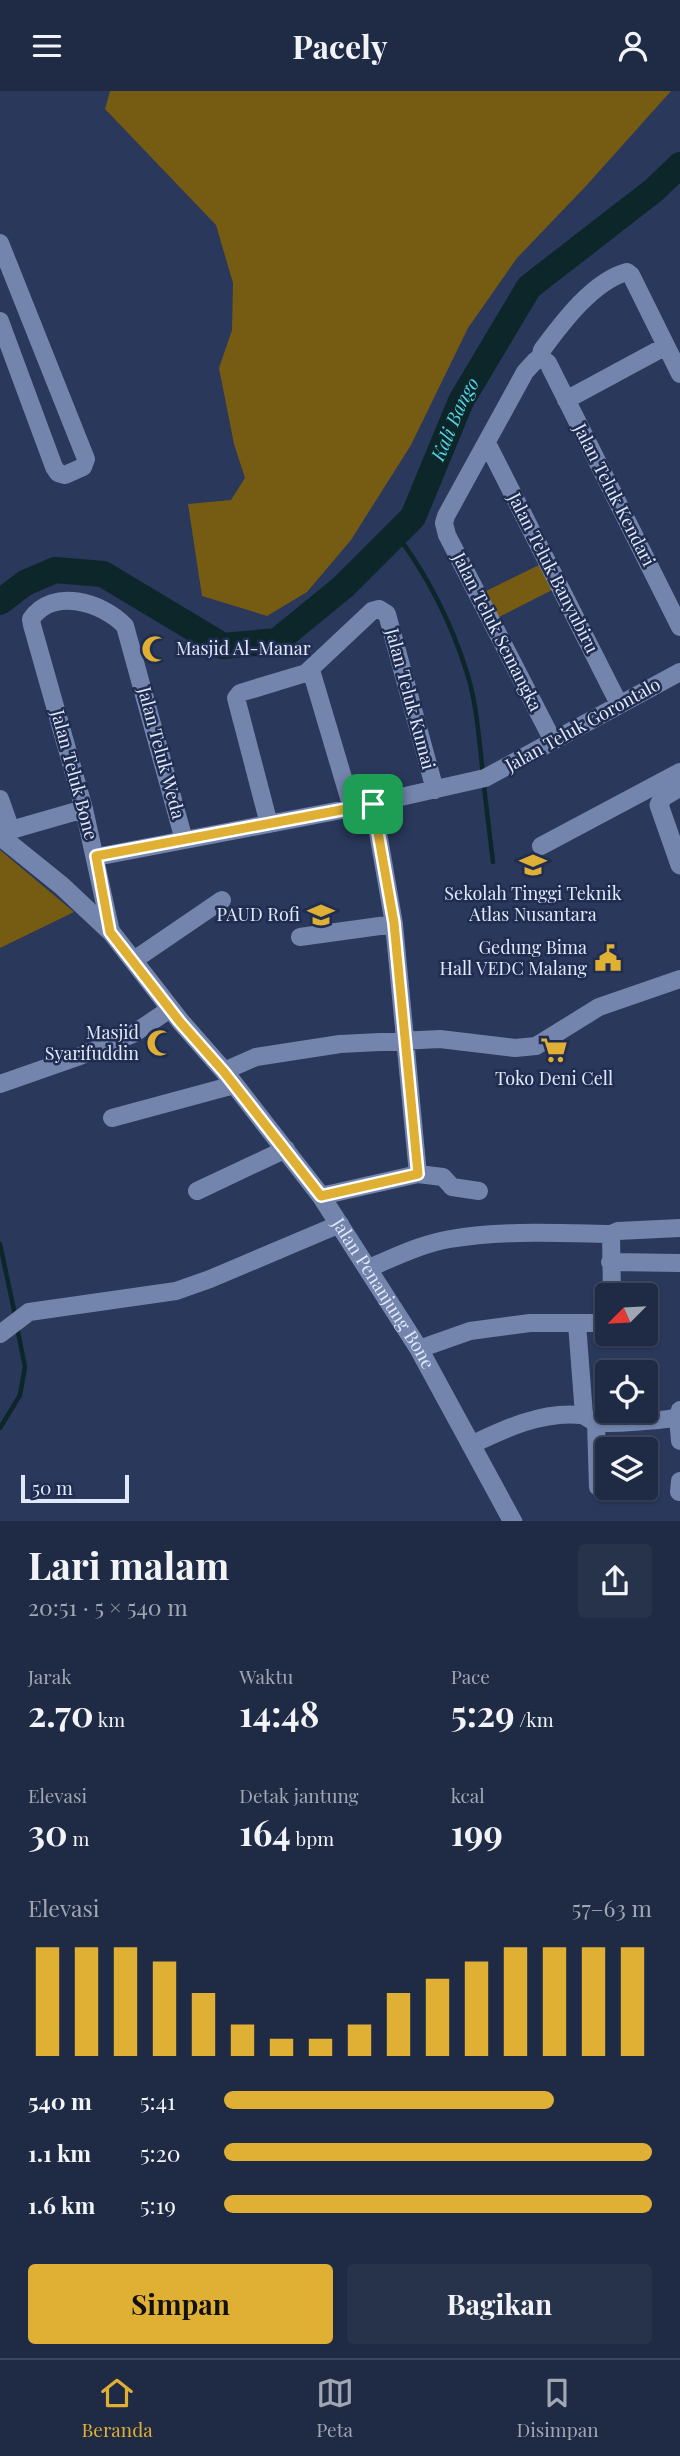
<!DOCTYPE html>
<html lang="id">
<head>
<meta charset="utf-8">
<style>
  body { margin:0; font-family:"Playfair Display",serif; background:#27324b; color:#f1f3f6; height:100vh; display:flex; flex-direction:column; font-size:26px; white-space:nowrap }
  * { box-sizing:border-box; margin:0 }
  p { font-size:23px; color:#a1a7b2 }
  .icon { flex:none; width:38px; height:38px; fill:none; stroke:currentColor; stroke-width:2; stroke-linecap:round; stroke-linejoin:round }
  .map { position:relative; height:1430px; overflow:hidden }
  .side { display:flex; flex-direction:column; background:#1f2a44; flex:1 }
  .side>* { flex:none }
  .needle { width:46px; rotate:246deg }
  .controls { position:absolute; left:595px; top:1192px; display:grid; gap:14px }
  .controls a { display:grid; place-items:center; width:63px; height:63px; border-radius:7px; background:#1f2a44; box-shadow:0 2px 5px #0004,0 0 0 2px #3c465d; font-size:35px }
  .scale { position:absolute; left:21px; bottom:18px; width:108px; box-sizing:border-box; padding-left:7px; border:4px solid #e0e9fb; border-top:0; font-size:19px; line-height:24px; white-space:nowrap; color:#e0e9fb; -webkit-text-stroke:5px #202d50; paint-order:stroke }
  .pin { position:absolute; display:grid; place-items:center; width:60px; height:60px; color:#fff; margin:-30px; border-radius:14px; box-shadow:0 4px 10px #0006 }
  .round { display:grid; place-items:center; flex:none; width:74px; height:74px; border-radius:7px; background:#27324b }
  .headline { display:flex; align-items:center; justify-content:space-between; height:119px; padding:0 28px }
  h1 { font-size:38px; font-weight:700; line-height:52px }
  .stats { display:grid; grid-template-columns:repeat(3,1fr); gap:10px; height:119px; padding:7px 28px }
  .stats div { display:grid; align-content:center }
  .stats b { font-size:35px; font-weight:700 }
  .stats small { font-size:19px; font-weight:400 }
  .stats p { font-size:19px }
  .chart { height:196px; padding:14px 28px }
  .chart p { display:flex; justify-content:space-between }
  .chart svg { width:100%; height:126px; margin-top:7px; stroke:#e0b034; stroke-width:6 }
  .action { display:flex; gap:14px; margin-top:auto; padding:14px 28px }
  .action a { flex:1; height:80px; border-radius:7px; background:#e0b034; color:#111; font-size:28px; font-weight:700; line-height:80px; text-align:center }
  .action a+a { background:#27324b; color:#f1f3f6 }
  ul { padding:0 28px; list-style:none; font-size:23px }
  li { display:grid; grid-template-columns:112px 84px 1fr; align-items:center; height:52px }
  li i { height:18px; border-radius:9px; background:#e0b034 }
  header { display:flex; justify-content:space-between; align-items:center; height:91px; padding:0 28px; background:#1f2a44; font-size:32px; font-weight:700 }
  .menu { display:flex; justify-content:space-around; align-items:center; height:98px; border-top:2px solid #3c465d; background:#1f2a44; font-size:19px; color:#a1a7b2 }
  .menu a { display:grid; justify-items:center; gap:4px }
  .menu .selected { color:#e0b034 }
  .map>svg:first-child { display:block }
  .green { fill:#765b12 }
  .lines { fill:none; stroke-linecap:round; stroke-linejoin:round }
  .stream { stroke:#0c2629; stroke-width:4.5 }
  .river { stroke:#0c2629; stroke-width:26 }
  .minor { stroke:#7384ad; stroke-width:18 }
  .tertiary { stroke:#7384ad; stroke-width:19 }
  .route-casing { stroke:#fff; stroke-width:14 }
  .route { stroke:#e0b034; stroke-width:9 }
  .labels { text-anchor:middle; stroke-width:5; stroke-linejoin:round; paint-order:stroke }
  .street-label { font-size:18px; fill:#e0e9fb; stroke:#202d50 }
  .poi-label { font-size:18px; fill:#e0e9fb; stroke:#202d50; text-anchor:end }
  .water-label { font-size:19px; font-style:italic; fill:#55d5e4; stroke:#202d50 }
</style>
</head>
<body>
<header><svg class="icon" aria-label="menu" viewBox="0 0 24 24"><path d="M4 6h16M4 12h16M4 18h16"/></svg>Pacely<svg class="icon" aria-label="person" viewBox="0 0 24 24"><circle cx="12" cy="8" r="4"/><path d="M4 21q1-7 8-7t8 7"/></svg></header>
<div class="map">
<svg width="680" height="1431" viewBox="0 0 680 1431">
  <rect width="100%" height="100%" fill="#29385b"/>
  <!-- green -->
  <path class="green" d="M110,0H671L586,95L517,167L468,237L411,354L351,449L307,501L267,525L202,505L188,413L231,409L245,387L234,353L219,277L232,239L233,192L216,134L105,18Z
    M543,472L556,497L497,527L484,501Z
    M0,759L74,821L0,857Z"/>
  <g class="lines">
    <!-- stream -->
    <path class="stream" d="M396,443C427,483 452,533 467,582C477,613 479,650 483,683
      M484,696L493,771
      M0,1153L15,1224
      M0,1337L20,1304L25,1276L17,1236"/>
    <!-- river -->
    <path class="river" id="s1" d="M0,511L25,492L55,479L103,483L223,555L277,550L343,496L413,426L461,310L529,196L654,99L680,74"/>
    <!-- minor -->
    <path class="minor" d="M0,152L86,368L83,376L65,384L58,382L54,376L0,230
      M540,268L542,259C562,232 593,190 627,181L631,184L680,283
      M566,309L666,255
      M487,352L619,613
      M311,579L352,717
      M553,650L447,444L444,432L446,425L525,281L536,269H544L548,272L680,536
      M0,708L11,739
      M373,713L394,833L418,1083
      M269,733L236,607L240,602L306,582L372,520L379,518L387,523L435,699
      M3,747L11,739L84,718
      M541,755L680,681
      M96,766L352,717L485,687L680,581
      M111,841L84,718L32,534L31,528C53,496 102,511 125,535L184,749
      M300,846L394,833
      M134,869L222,809
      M224,980L256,966L340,953L440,948L515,957L536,955L599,916L680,888
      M0,993L80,965L133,943L170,918
      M112,1027L234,994
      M197,1100L286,1058
      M321,1105L418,1083L443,1086L452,1096L479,1100
      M611,1143L612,1204
      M610,1171L680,1172
      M369,1177C395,1166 421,1153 450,1148C501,1139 559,1142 611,1143L618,1140L680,1137
      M577,1233L584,1324
      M0,1243L29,1221L176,1200L210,1188L340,1133
      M419,1258L470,1240L530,1232H607
      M678,1326L680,1350
      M596,1332L598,1396
      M471,1354C504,1338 542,1320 581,1324C587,1325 590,1330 596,1331C604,1334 668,1329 678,1326L680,1319
      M679,1401L680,1390"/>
    <!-- tertiary -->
    <g class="tertiary">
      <path d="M680,696L663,706L659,714L680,774"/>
      <path id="s2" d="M0,745L62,795L111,841L181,931L224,980L321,1105L419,1258L513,1431"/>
    </g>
  </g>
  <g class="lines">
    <defs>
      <path id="route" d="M373,713L394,832L418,1083L321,1105L224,981L180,931L110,841L96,765Z"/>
    </defs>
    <!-- route casing -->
    <use href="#route" class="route-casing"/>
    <!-- route -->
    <use href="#route" class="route"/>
  </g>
  <!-- icons -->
  <defs>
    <symbol id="mosque-bare" viewBox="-9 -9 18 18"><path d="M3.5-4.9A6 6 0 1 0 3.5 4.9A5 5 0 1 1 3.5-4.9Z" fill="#e0b034" stroke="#202d50" stroke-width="2.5" paint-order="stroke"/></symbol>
    <symbol id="university-bare" viewBox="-9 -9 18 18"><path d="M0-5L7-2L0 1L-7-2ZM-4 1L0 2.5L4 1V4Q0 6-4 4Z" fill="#e0b034" stroke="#202d50" stroke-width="2.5" paint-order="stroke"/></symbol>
    <symbol id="school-bare" viewBox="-9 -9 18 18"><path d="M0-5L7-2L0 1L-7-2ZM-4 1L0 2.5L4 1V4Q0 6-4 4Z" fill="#e0b034" stroke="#202d50" stroke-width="2.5" paint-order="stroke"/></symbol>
    <symbol id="civic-bare" viewBox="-9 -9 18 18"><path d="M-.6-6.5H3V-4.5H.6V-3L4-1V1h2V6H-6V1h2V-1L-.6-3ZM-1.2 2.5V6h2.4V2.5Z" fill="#e0b034" stroke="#202d50" stroke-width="2.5" paint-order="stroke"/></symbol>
    <symbol id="supermarket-bare" viewBox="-9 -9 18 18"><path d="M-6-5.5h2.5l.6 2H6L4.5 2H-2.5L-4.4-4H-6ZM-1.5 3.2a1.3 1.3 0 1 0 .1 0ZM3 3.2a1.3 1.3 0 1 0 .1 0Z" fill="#e0b034" stroke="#202d50" stroke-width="2.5" paint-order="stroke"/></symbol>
  </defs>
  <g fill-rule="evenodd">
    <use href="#mosque-bare" x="136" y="539" width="38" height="38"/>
    <use href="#university-bare" x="514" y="755" width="38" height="38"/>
    <use href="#school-bare" x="302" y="805" width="38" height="38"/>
    <use href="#civic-bare" x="589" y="848" width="38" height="38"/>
    <use href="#mosque-bare" x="141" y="933" width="38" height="38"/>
    <use href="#supermarket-bare" x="535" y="940" width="38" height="38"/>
  </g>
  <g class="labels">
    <!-- street labels -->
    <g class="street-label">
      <text transform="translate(614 404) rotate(63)" y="6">Jalan Teluk Kendari</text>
      <text transform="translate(553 482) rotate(63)" y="6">Jalan Teluk Banyubiru</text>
      <text transform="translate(497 541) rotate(63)" y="6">Jalan Teluk Semangka</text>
      <text transform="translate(410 608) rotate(75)" y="6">Jalan Teluk Kumai</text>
      <text transform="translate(583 634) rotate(-29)" y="6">Jalan Teluk Gorontalo</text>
      <text transform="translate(161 662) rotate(75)" y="6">Jalan Teluk Weda</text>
      <text transform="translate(74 684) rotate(75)" y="6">Jalan Teluk Bone</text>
      <text dy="6" stroke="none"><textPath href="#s2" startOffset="600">Jalan Penanjung Bone</textPath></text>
    </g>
    <!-- poi labels -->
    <g class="poi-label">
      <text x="176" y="564" text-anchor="start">Masjid Al-Manar</text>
      <text x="533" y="809" text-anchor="middle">Sekolah Tinggi Teknik<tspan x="533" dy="21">Atlas Nusantara</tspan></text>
      <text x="300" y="830">PAUD Rofi</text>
      <text x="587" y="863">Gedung Bima<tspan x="587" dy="21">Hall VEDC Malang</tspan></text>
      <text x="139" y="948">Masjid<tspan x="139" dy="21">Syarifuddin</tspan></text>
      <text x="554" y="994" text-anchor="middle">Toko Deni Cell</text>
    </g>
    <!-- water labels -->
    <g class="water-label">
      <text dy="7" stroke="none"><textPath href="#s1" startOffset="597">Kali Bango</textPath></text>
    </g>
  </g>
</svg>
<div class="controls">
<a><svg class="needle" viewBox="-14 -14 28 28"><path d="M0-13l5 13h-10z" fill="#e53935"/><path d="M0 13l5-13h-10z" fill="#a1a7b2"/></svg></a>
<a><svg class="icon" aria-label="locate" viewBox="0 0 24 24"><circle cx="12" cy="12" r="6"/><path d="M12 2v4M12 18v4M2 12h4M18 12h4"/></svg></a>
<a><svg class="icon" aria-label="layers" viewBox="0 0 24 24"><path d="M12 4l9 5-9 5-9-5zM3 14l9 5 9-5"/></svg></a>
</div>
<div class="scale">50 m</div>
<div class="pin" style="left:373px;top:713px;background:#1e9e55"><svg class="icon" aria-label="arrive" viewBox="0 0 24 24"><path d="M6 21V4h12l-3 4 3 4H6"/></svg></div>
</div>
<section class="side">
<div class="headline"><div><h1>Lari malam</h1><p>20:51 · 5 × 540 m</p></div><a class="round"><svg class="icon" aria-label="share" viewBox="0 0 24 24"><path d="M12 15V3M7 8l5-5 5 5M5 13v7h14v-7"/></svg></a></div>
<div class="stats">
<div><p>Jarak</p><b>2.70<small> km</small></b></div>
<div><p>Waktu</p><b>14:48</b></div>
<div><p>Pace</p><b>5:29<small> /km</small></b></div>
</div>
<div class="stats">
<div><p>Elevasi</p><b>30<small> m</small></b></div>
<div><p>Detak jantung</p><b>164<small> bpm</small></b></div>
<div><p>kcal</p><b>199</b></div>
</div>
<div class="chart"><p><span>Elevasi</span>57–63 m</p>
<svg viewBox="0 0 160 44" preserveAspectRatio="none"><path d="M5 44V6M15 44V6M25 44V6M35 44V11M45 44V22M55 44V33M65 44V38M75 44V38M85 44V33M95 44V22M105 44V17M115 44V11M125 44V6M135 44V6M145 44V6M155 44V6"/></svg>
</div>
<ul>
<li><b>540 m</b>5:41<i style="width:77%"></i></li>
<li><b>1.1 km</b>5:20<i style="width:100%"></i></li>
<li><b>1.6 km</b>5:19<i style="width:100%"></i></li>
</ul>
<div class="action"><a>Simpan</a><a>Bagikan</a></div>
</section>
<nav class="menu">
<a class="selected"><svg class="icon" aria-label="home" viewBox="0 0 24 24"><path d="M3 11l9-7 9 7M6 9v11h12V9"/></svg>Beranda</a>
<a><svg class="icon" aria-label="map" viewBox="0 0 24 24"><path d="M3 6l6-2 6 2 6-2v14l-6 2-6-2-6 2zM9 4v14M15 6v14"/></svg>Peta</a>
<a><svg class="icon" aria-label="saved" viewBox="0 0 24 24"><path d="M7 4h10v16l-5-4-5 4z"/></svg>Disimpan</a>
</nav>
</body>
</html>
